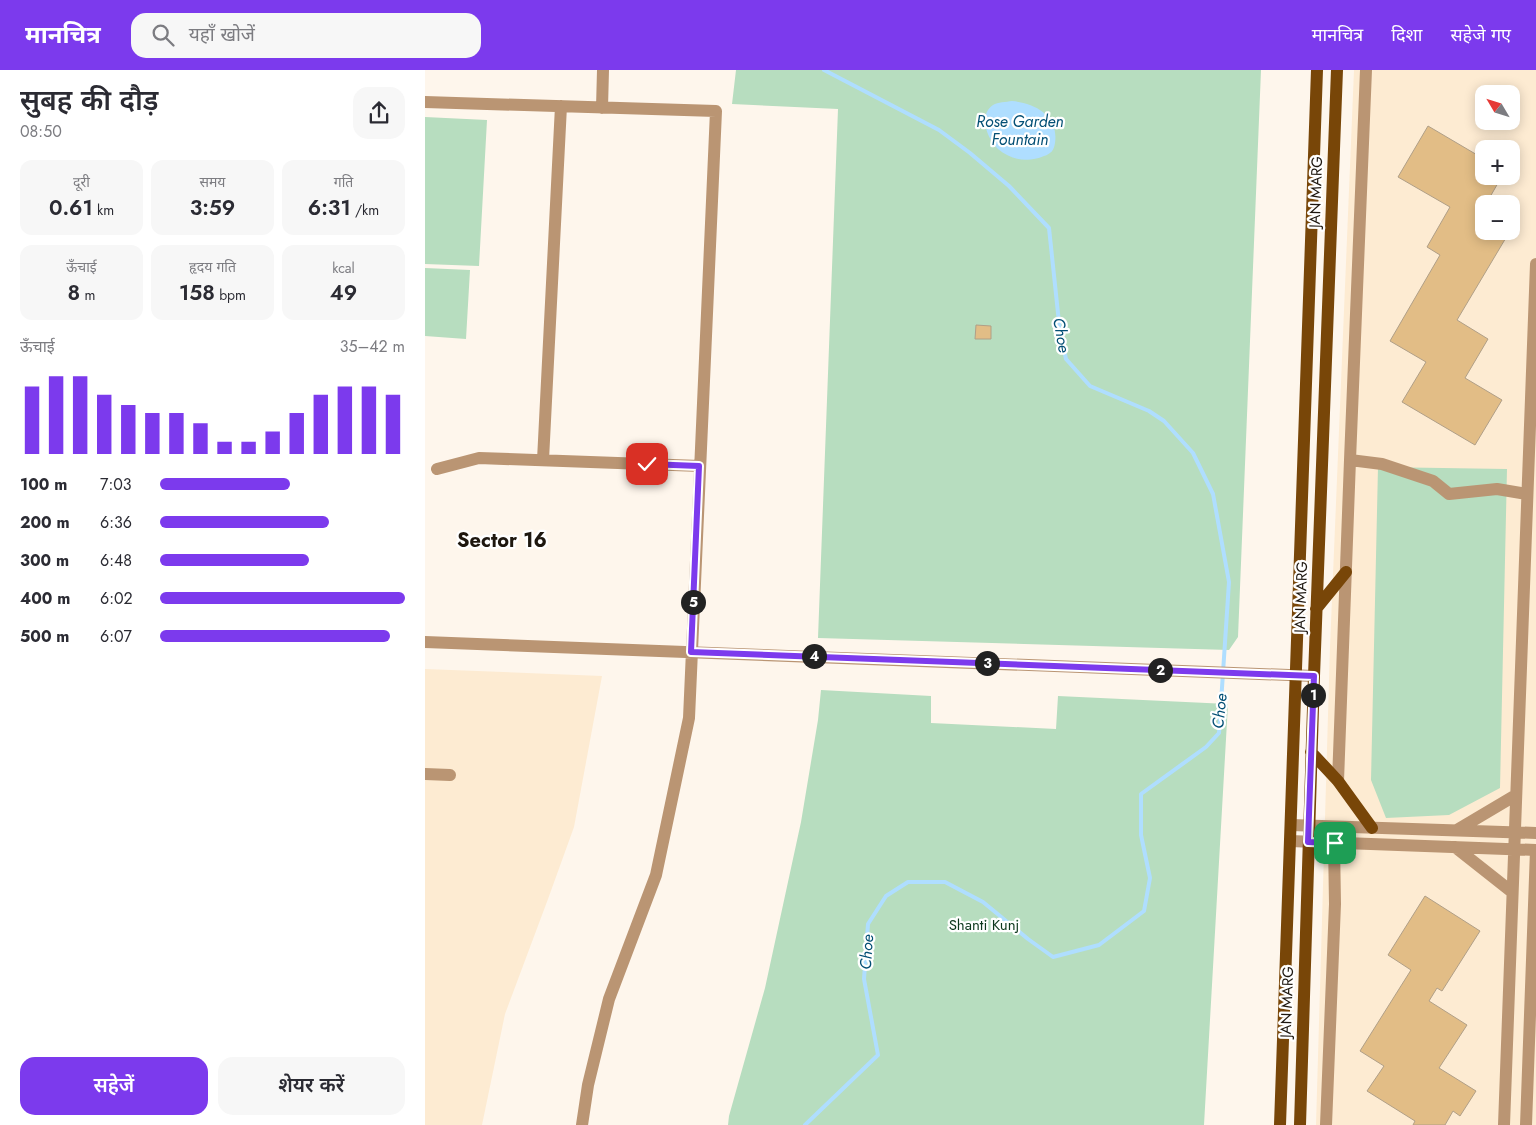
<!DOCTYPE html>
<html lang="hi">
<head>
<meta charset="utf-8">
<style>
  body { margin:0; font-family:Jost,"Noto Sans Devanagari",sans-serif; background:#f7f7f7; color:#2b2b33; height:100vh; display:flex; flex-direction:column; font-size:19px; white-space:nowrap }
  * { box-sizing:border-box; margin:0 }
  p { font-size:16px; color:#7c7c81 }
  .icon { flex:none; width:28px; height:28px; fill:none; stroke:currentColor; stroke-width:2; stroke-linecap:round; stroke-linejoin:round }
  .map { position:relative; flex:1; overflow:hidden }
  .details { display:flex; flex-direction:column; background:#fff; width:425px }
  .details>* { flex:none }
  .needle { width:32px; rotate:308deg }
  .tools { position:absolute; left:1050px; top:15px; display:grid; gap:10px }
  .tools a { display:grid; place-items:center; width:45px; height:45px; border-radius:10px; background:#fff; box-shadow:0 2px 12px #0003; font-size:25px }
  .pin { position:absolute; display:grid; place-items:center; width:42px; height:42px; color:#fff; margin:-21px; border-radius:10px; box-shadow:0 2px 8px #0006 }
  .km { position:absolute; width:25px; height:25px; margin:-12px; border-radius:50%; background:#222; color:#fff; font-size:14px; line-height:25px; text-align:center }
  .round { display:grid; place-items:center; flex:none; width:52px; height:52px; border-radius:15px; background:#f7f7f7 }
  .summary { display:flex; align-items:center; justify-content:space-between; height:85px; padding:0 20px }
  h1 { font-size:28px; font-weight:600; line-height:38px }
  .metrics { display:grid; grid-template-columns:repeat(3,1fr); gap:8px; height:85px; padding:5px 20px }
  .metrics div { display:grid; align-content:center; border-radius:12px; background:#f7f7f7; text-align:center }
  .metrics b { font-size:21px; font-weight:600 }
  .metrics small { font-size:14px; font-weight:400 }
  .metrics p { font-size:14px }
  .chart { height:140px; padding:10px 20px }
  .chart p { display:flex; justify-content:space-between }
  .chart svg { width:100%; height:90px; margin-top:5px; stroke:#7c3aed; stroke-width:6 }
  .action { display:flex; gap:10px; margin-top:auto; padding:10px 20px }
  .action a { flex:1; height:58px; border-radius:15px; background:#7c3aed; color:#fff; font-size:20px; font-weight:600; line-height:58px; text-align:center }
  .action a+a { background:#f7f7f7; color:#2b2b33 }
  ul { padding:0 20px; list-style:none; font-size:16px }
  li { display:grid; grid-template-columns:80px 60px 1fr; align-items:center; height:38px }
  li i { height:12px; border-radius:6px; background:#7c3aed }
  header { display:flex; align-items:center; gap:30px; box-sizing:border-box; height:70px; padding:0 25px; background:#7c3aed; color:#fff }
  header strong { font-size:24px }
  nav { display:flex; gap:28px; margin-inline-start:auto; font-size:18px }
  .search { width:350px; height:45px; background:#f7f7f7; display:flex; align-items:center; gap:12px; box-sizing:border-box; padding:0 18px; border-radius:15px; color:#7c7c81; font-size:19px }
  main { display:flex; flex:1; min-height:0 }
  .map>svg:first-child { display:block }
  .built { fill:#fdebd2; fill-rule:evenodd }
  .green { fill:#b7ddbf }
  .water { fill:#afdeff }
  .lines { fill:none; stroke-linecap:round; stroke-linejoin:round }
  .stream { stroke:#afdeff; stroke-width:4 }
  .building { fill:#e2bd86; stroke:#b09f87 }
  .minor { stroke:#ba9573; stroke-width:12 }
  .major { stroke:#784608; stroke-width:12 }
  .route-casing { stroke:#fff; stroke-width:10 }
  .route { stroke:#7c3aed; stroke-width:6 }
  .labels { text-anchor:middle; stroke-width:4.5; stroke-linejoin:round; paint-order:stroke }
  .street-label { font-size:15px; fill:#1e170f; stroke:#fff }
  .park-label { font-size:15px; fill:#0c371c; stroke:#fff }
  .water-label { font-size:16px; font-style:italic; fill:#034f75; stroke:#fff }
  .district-label { font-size:20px; font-weight:bold; fill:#1e170f; stroke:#fff }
</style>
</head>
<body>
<header>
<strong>मानचित्र</strong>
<div class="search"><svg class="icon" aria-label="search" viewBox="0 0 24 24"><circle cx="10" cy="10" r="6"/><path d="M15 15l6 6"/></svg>यहाँ खोजें</div>
<nav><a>मानचित्र</a><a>दिशा</a><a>सहेजे गए</a></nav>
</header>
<main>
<section class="details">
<div class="summary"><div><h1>सुबह की दौड़</h1><p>08:50</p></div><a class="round"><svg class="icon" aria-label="share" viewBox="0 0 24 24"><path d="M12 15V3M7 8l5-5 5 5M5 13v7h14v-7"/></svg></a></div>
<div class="metrics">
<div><p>दूरी</p><b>0.61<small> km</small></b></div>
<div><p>समय</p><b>3:59</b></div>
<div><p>गति</p><b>6:31<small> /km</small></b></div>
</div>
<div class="metrics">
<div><p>ऊँचाई</p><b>8<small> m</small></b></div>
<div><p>हृदय गति</p><b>158<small> bpm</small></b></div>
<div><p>kcal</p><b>49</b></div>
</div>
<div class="chart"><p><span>ऊँचाई</span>35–42 m</p>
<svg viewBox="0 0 160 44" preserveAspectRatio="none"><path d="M5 44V11M15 44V6M25 44V6M35 44V15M45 44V20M55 44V24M65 44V24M75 44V29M85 44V38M95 44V38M105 44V33M115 44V24M125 44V15M135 44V11M145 44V11M155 44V15"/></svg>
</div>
<ul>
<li><b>100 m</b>7:03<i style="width:53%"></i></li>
<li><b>200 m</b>6:36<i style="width:69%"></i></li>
<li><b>300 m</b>6:48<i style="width:61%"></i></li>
<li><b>400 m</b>6:02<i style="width:100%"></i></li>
<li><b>500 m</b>6:07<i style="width:94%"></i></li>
</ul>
<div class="action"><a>सहेजें</a><a>शेयर करें</a></div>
</section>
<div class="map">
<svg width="1111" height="1055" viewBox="0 0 1111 1055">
  <rect width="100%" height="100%" fill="#fef6ec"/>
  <!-- built -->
  <path class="built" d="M929,0H1111V1055H891L905,577ZM1059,24H1086V51H1059ZM1059,79H1086V106H1059ZM1059,134H1086V161H1059Z
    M0,599L177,606L149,757L123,829L80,944L57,1055H0Z"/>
  <!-- green -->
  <path class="green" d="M311,0H836L813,567L804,580L393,568L413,39L307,34Z
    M0,47L62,50L54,196L0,194Z
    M0,198L45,200L41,269L0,266Z
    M953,397L1082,399L1075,718L1024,745L961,748L946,710Z
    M396,620L506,626V653L631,659L633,626L803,634L779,1055H303L304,1046L340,918L376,752L393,650Z"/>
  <!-- water -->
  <path class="water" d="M587,31C610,33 634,46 630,73C629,80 626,84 619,86C603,93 586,90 573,79C562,69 553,45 568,35C573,32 581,32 587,31Z"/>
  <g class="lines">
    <!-- stream -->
    <path class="stream" d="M380,1055L453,985L439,909L443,854L461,826L483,812H520L558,832L603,869L628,887L674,875L719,841L725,808L716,765V724L781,677L794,663L804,512L788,424L768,383L739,351L724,341L665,316L641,289L635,262L624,158L584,116L545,83L514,60L399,0"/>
  </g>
  <!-- building -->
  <path class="building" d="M1003,56L1059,89V106H1077L1061,134H1059V137L1052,148L1059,152V161H1075L1082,166L1032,250L1063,269L1040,308L1077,330L1050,375L977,332L1001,292L965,271L1015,185L1002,177L1025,137L973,107Z
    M551,255L566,256V269H550Z
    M1000,826L1055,861L1017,921L1012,918L1004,931L1042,955L1014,998L1051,1021L1035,1046L1028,1041L1020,1055H988L990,1051L942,1021L959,996L935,981L986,900L963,885Z"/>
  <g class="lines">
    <!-- minor -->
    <path class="minor" d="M0,32L291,41L264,648L231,805L184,929L163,1015L157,1055
      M177,38L178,0
      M118,390L136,36
      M925,390L957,394L1008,411L1024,424L1072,419L1102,424
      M12,399L54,388L275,396
      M0,572L889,606
      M0,704L25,705
      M913,711L925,390L941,0
      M866,755L1111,763
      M1032,760L1091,725
      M865,771L1111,780L1101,1055
      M1030,777L1087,822
      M901,1055L910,834L909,773
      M1079,1055L1111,194"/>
    <!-- major -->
    <path class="major" d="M891,539L921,502
      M886,682L913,711L947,758
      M855,1055L892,0
      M875,1055L889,606L912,0"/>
  </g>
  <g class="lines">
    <defs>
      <path id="route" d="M222,394L274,396L266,582L889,606L883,772L910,773"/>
    </defs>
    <!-- route casing -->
    <use href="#route" class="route-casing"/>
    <!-- route -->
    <use href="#route" class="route"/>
  </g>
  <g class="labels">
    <!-- street labels -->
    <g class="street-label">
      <text transform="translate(891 122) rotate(-88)" y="5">JAN MARG</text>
      <text transform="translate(876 527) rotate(-88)" y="5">JAN MARG</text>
      <text transform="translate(862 932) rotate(-88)" y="5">JAN MARG</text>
    </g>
    <!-- park labels -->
    <g class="park-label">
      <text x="559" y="860">Shanti Kunj</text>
    </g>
    <!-- water labels -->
    <g class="water-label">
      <text x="595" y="57">Rose Garden<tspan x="595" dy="18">Fountain</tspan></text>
      <text transform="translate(637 265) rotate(80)" y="6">Choe</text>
      <text transform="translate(794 641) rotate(-84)" y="6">Choe</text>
      <text transform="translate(441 882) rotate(-86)" y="6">Choe</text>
    </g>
    <!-- district labels -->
    <g class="district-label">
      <text x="77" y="477">Sector 16</text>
    </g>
  </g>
</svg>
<div class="tools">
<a><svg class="needle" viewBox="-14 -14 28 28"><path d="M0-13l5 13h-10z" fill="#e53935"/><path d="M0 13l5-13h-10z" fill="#7c7c81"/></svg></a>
<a>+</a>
<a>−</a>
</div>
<div class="pin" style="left:910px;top:773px;background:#1e9e55"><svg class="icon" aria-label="arrive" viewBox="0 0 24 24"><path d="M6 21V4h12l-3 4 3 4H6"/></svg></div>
<div class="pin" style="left:222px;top:394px;background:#d93025"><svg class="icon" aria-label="check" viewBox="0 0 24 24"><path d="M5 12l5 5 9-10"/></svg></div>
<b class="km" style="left:888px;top:625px">1</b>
<b class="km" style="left:735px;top:600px">2</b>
<b class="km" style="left:562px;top:593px">3</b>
<b class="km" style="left:389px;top:586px">4</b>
<b class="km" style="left:268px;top:532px">5</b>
</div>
</main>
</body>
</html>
